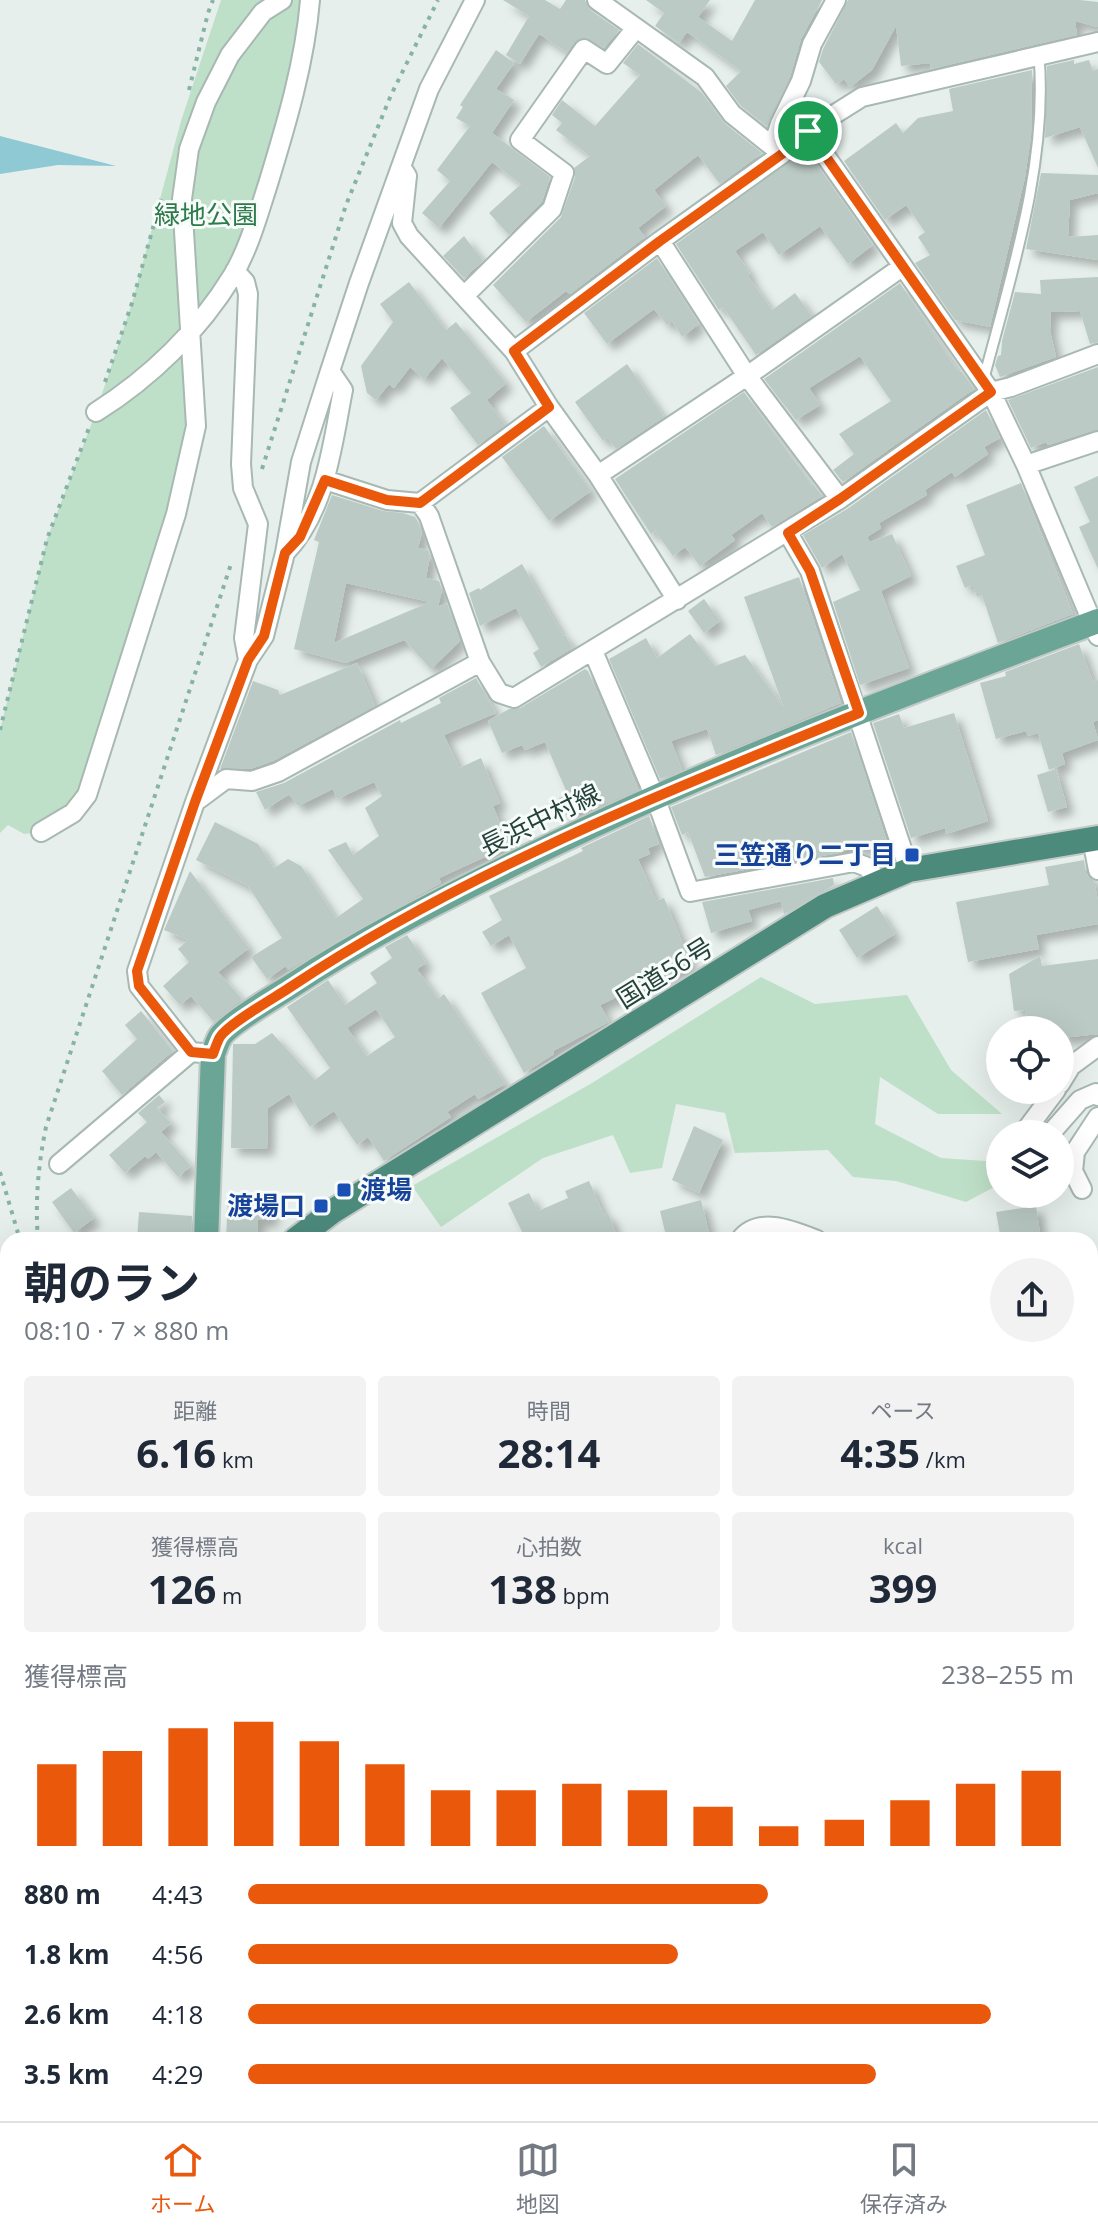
<!DOCTYPE html>
<html lang="ja">
<head>
<meta charset="utf-8">
<style>
  body { margin:0; font-family:"Open Sans","Noto Sans JP",sans-serif; background:#f2f2f3; color:#1f2937; height:100vh; display:flex; flex-direction:column; font-size:30px; white-space:nowrap }
  * { box-sizing:border-box; margin:0 }
  p { font-size:26px; color:#747a83 }
  .icon { flex:none; width:44px; height:44px; fill:none; stroke:currentColor; stroke-width:2; stroke-linecap:round; stroke-linejoin:round }
  .map { position:relative; flex:1; overflow:hidden }
  .sheet { position:absolute; left:0px; top:1232px; width:1098px; height:890px; display:flex; flex-direction:column; background:#fff; border-radius:24px 24px 0 0; box-shadow:0 8px 32px #0002 }
  .sheet>* { flex:none }
  .tools { position:absolute; left:986px; top:1016px; display:grid; gap:16px }
  .tools a { display:grid; place-items:center; width:88px; height:88px; border-radius:50%; background:#fff; box-shadow:0 8px 32px #0002; font-size:40px }
  .pin { position:absolute; display:grid; place-items:center; width:68px; height:68px; color:#fff; margin:-34px; border:4px solid #fff; border-radius:50%; box-shadow:0 2px 8px #0007 }
  .round { display:grid; place-items:center; flex:none; width:84px; height:84px; border-radius:42px; background:#f2f2f3 }
  .overview { display:flex; align-items:center; justify-content:space-between; height:136px; padding:0 24px }
  h1 { font-size:44px; font-weight:700; line-height:60px }
  .figures { display:grid; grid-template-columns:repeat(3,1fr); gap:12px; height:136px; padding:8px 24px }
  .figures div { display:grid; align-content:center; border-radius:8px; background:#f2f2f3; text-align:center }
  .figures b { font-size:40px; font-weight:700 }
  .figures small { font-size:22px; font-weight:400 }
  .figures p { font-size:22px }
  .chart { height:224px; padding:16px 24px }
  .chart p { display:flex; justify-content:space-between }
  .chart svg { width:100%; height:144px; margin-top:8px; stroke:#ea580c; stroke-width:6 }
  ul { padding:0 24px; list-style:none; font-size:26px }
  li { display:grid; grid-template-columns:128px 96px 1fr; align-items:center; height:60px }
  li i { height:20px; border-radius:10px; background:#ea580c }
  .tab-bar { display:flex; justify-content:space-around; align-items:center; height:112px; border-top:2px solid #e0e1e3; background:#fff; font-size:22px; color:#747a83 }
  .tab-bar a { display:grid; justify-items:center; gap:4px }
  .tab-bar .selected { color:#ea580c }
  .map>svg:first-child { display:block }
  .green { fill:#bfe0c8 }
  .water { fill:#8ec9d4 }
  .building { fill:#bbcac4; fill-rule:evenodd; filter:url(#shadow) }
  .lines { fill:none; stroke-linecap:round; stroke-linejoin:round }
  .service-casing { stroke:#a8b8b2; stroke-width:13 }
  .minor-casing { stroke:#a8b8b2; stroke-width:22 }
  .primary-casing { stroke:#c2cac8; stroke-width:28 }
  .trunk-casing { stroke:#c2cac8; stroke-width:28 }
  .path { stroke:#86b3a5; stroke-width:4; stroke-dasharray:4 6; stroke-linecap:butt }
  .service { stroke:#fff; stroke-width:9 }
  .minor { stroke:#fff; stroke-width:18 }
  .primary { stroke:#6aa596; stroke-width:24 }
  .trunk { stroke:#4c8a7c; stroke-width:24 }
  .route-casing { stroke:#fff; stroke-width:16 }
  .route { stroke:#ea580c; stroke-width:10 }
  .transit-dot { fill:#1a4fb4; stroke:#f7fbf9; stroke-width:3 }
  .labels { text-anchor:middle; stroke-width:6; stroke-linejoin:round; paint-order:stroke }
  .park-label { font-size:26px; fill:#2d7a4b; stroke:#f7fbf9 }
  .street-label { font-size:26px; fill:#24423a; stroke:#f7fbf9 }
  .transit-label { font-size:26px; font-weight:bold; fill:#164399; stroke:#f7fbf9; text-anchor:end }
</style>
</head>
<body>
<div class="map">
<svg width="1098" height="2121" viewBox="0 0 1098 2121">
  <defs>
    <filter id="shadow"><feDropShadow dx="7" dy="7" stdDeviation="4" flood-color="#0004"/></filter>
  </defs>
  <rect width="100%" height="100%" fill="#e6efeb"/>
  <!-- green -->
  <path class="green" d="M221,0H302L294,53L255,226L192,331L196,427L88,792L41,832L24,834L8,825L0,833V730L47,539L96,412L132,303L181,121Z
    M761,977L815,1004L907,995L951,1070L1002,1114H938L880,1077L875,1124L941,1158L1000,1162V1184L966,1202L896,1181L853,1177L828,1150L735,1153L725,1113L676,1104L662,1168L630,1173L613,1135L543,1158L441,1227L412,1186L592,1083Z
    M1090,1635L1098,1639V2121H648L642,2114H1090Z"/>
  <!-- water -->
  <path class="water" d="M0,136L116,166L58,165L0,174Z
    M0,1588L8,1601V2060L0,2050Z
    M86,2114H502L507,2121H88Z"/>
  <!-- building -->
  <path class="building" d="M503,0H545L560,9L566,0H585L590,10L619,30L604,48L584,37L575,42L567,52L539,34L520,64L506,55L529,16Z
    M646,0H710L698,17L732,41L755,0H822L801,39L790,77L767,126L741,106L726,86L741,71L687,32L679,43L655,26L664,13Z
    M848,0H1080L1098,2V27L1075,21L1077,35L931,69L930,63L901,66L896,26L872,70L850,87L844,79L836,84L819,62L823,49Z
    M638,44L702,93L724,123L762,153L720,184L698,155L654,190L666,206L638,228L645,237L570,294L566,291L526,322L493,285L561,217L575,177L574,168L590,156L556,130L562,123L552,115L562,100L595,126L640,75L623,63Z
    M496,50L514,63L496,89L514,100L492,133L550,177L542,202L509,235L489,213L521,184L492,162L439,228L422,213L450,181L437,170L470,126L456,118L463,107L460,105Z
    M1074,60V64L1089,60L1093,71L1098,69V168L1080,127L1045,138L1047,66Z
    M1032,70L1031,136L1025,177L990,327L955,320L915,263L930,255L918,237L925,232L906,205L885,220L844,161L896,123L903,133L918,118L953,111L949,89Z
    M806,149L873,245L848,264L820,226L779,255L763,232L735,251L750,274L748,276L772,310L795,293L812,316L756,355L723,307L719,310L676,244Z
    M1041,173L1098,175V193L1070,200L1068,237L1098,235V260L1026,249Z
    M464,236L483,261L464,278L443,256Z
    M657,258L699,324L682,337L672,321L667,325L654,309L607,344L584,313Z
    M1098,277V342L1090,344L1080,311L1051,312L1050,331L1056,357L1000,377L995,365L998,356L1001,355L1002,341L1015,292L1041,294L1040,280Z
    M409,282L446,330L456,322L506,383L487,400L505,425L478,445L450,408L471,393L442,358L424,379L410,367L394,388L389,384L376,400L367,393L361,366L393,322L380,304Z
    M900,283L958,371L962,372L974,389L843,482L833,470L854,454L839,434L891,401L860,356L809,388L820,405L796,420L764,379Z
    M627,364L664,417L616,449L607,437L603,441L575,402Z
    M1098,367V429L1048,445L1046,442L1031,448L1008,400Z
    M744,392L812,485L813,484L822,496L772,527L762,513L731,535L735,540L700,566L685,547L673,556L655,531L651,534L615,479Z
    M986,410L1000,438L984,447L988,454L955,477L952,472L925,490L927,495L879,523L881,528L867,537L870,542L892,534L911,576L881,591L909,668L860,685L833,602L860,590L842,554L822,568L803,535L847,509Z
    M544,426L591,491L549,521L502,457Z
    M1098,476V569L1079,527L1090,522L1074,487Z
    M1021,483L1073,614L998,643L982,595L977,597L973,585L965,588L956,566L985,555L966,505Z
    M332,495L383,511L403,513L415,517L418,522L422,533L418,548L428,550L430,556L426,578L439,581L442,590L438,607L447,603L460,641L431,669L404,640L346,663L294,649L319,542L314,540ZM346,583L430,602L334,643Z
    M522,564L563,636L565,635L573,648L541,667L533,653L539,649L516,608L480,626L469,593L479,588L480,590Z
    M799,577L841,703L716,755L707,729L671,741L682,770L660,779L609,659L646,638L657,658L690,634L715,666L745,655L784,708L744,597Z
    M704,599L720,621L704,633L688,611Z
    M1079,644L1093,682L1098,680V720L1093,722L1098,740L1062,753L1065,764L1049,770L1038,733L1028,736L1026,731L996,739L980,683L1006,676L1005,672Z
    M357,663L375,706L273,761L250,769H220L253,681L278,690L280,695Z
    M585,669L588,671L638,789L587,812L586,810L566,815L559,798L568,795L545,742L525,750L522,745L502,753L488,721L509,709L520,708Z
    M476,678L496,713L444,735L459,768L481,758L500,803L493,806L509,846L439,878L441,883L364,925L288,970L286,966L267,979L251,957L282,938L248,886L196,860L215,822L258,844L274,868L288,859L301,866L336,918L363,899L328,850L346,842L353,855L379,836L365,808L382,796L374,782L337,799L333,789L298,806L289,794L265,810L256,792L284,783L400,720L401,723L441,703L439,698Z
    M954,713L988,821L946,834L945,828L911,838L873,723L899,714L904,728Z
    M851,732L887,842L861,851L859,845L839,853L705,877L688,832L682,835L671,807Z
    M1056,769L1067,807L1048,812L1037,775Z
    M649,816L659,844L648,848L650,854L638,859L656,901L664,898L692,966L649,984L648,982L600,1005L609,1022L553,1051L554,1054L524,1073L481,993L526,968L509,935L491,946L482,932L502,920L489,896L583,851L581,848Z
    M1084,860L1086,873L1094,881L1098,901V924L1036,935L1039,949L968,962L956,902L1049,885L1045,867Z
    M190,871L249,948L218,972L242,999L215,1020H212L191,996L180,1005L163,986L189,962L178,949L188,940L164,930Z
    M833,878L834,885L784,914L781,901L748,910L752,921L711,933L702,902Z
    M877,906L895,934L857,958L839,930Z
    M407,935L426,963L417,969L438,999L444,994L505,1084L478,1099L475,1094L447,1112L451,1117L384,1161L368,1137L357,1145L334,1111L310,1127L289,1094L268,1108L267,1149L231,1148L233,1044H255L272,1033L315,1080L330,1068L287,1007L328,980L345,1005L377,983L370,973L392,958L385,947ZM376,1009L395,1037L367,1056L347,1028Z
    M1040,956L1042,966L1098,959V1034L1061,1038V1030H1027L1025,1010L1014,1011L1009,974Z
    M141,1011L173,1051L122,1095L102,1071L137,1039L125,1025Z
    M159,1095L165,1102L157,1108L171,1123L161,1132L191,1166L178,1177L156,1152L148,1159L145,1156L125,1173L109,1155L147,1122L138,1113Z
    M694,1126L723,1140L699,1193L672,1180Z
    M589,1181L604,1215L608,1213L617,1236L606,1240H526L508,1203L529,1193L538,1211L568,1198L565,1191Z
    M71,1188L94,1218L74,1233L52,1202Z
    M228,1200L272,1203L271,1220H258L257,1240L226,1238Z
    M701,1200L709,1233L680,1240H667L660,1211Z
    M1036,1206L1041,1240H1001L996,1212Z
    M139,1212L192,1216L191,1240H137Z"/>
  <g class="lines">
    <defs>
      <path id="service" d="M984,378C1011,275 1048,163 1039,56
        M1090,1379L1098,1376
        M1090,1497L1098,1501
        M577,2114L581,2121"/>
      <path id="minor" d="M597,0L705,77L732,114L782,154
        M808,131L991,392L1026,465L1098,636
        M773,146L780,124L801,81L812,44L836,0
        M402,168L407,176L402,223L409,236L514,351L549,407L598,475L677,600
        M660,241L747,376L840,499
        M235,271L245,282L248,294L241,464L243,488L258,524L244,638L248,660
        M464,296L552,209L564,173L520,140L584,49L607,64L636,28
        M514,351L660,241L782,154L808,131L862,97L1098,42
        M96,412C150,378 199,331 233,275C249,248 258,215 268,184C286,125 305,62 310,0
        M1026,465L1098,441
        M598,475L747,376L902,267
        M325,480L387,500L420,503L549,407
        M420,503L429,516L480,662L499,693L514,698L840,499L991,392L1011,387L1098,354
        M788,533L810,571L909,870
        M285,553C326,510 332,446 343,390L330,371L359,283L429,89L475,0
        M593,651L655,797L690,892L854,862L867,867L878,881
        M195,802L248,660L264,636L285,553L301,462L330,371
        M41,832L73,813L87,795L176,514L196,426L182,199L189,149L206,102L230,55L263,12L282,0
        M1092,839L1098,870
        M213,1054L191,1052L139,986L137,971L195,802L226,779L252,781L278,772L480,662
        M1060,1084L1071,1066L1098,1046
        M1023,1134L1056,1090
        M1050,1134L1080,1100L1096,1093L1098,1096
        M59,1164L191,1052
        M1082,1189L1073,1171L1075,1152L1098,1117
        M740,1240C758,1215 794,1231 817,1240
        M1090,1325L1098,1328
        M1090,1574L1098,1578"/>
      <path id="primary" d="M206,1240L213,1054C215,1049 217,1042 220,1037C228,1024 277,995 293,985C361,940 433,904 505,868C697,772 898,696 1098,621"/>
      <path id="trunk" d="M295,1240L333,1211L825,906L909,870L1098,838
        M0,1463L8,1459
        M618,2114L623,2121"/>
    </defs>
    <!-- service casing -->
    <use href="#service" class="service-casing"/>
    <!-- minor casing -->
    <use href="#minor" class="minor-casing"/>
    <!-- primary casing -->
    <use href="#primary" class="primary-casing"/>
    <!-- trunk casing -->
    <use href="#trunk" class="trunk-casing"/>
    <!-- path -->
    <path class="path" d="M189,90L208,13L213,0
      M105,382L132,303L161,199
      M262,469L346,205L391,95L438,0
      M0,730L47,539L89,428
      M0,1172L20,1240
      M38,1240C35,1201 38,1166 46,1127L232,561
      M0,1303L8,1330
      M1090,2093L1098,2098"/>
    <!-- service -->
    <use href="#service" class="service"/>
    <!-- minor -->
    <use href="#minor" class="minor"/>
    <!-- primary -->
    <use href="#primary" class="primary"/>
    <!-- trunk -->
    <use href="#trunk" class="trunk"/>
  </g>
  <g class="lines">
    <defs>
      <path id="route" d="M808,131L991,392L840,499L788,533L810,571L859,713C664,793 465,871 289,988C274,998 228,1024 220,1037C217,1042 215,1049 213,1054L191,1052L139,986L137,971L195,802L248,660L264,636L285,553L300,537L325,480L387,500L420,503L549,407L514,351L660,241L782,154Z"/>
    </defs>
    <!-- route casing -->
    <use href="#route" class="route-casing"/>
    <!-- route -->
    <use href="#route" class="route"/>
  </g>
  <!-- markers -->
  <g class="transit-dot">
    <rect x="904" y="847" width="16" height="16" rx="4"/>
    <rect x="336" y="1182" width="16" height="16" rx="4"/>
    <rect x="313" y="1198" width="16" height="16" rx="4"/>
  </g>
  <g class="labels">
    <!-- park labels -->
    <g class="park-label">
      <text x="206" y="224">緑地公園</text>
    </g>
    <!-- street labels -->
    <g class="street-label">
      <text transform="translate(540 820) rotate(-26)" y="9">長浜中村線</text>
      <text transform="translate(665 973) rotate(-32)" y="9">国道56号</text>
    </g>
    <!-- transit labels -->
    <g class="transit-label">
      <text x="896" y="864">三笠通り二丁目</text>
      <text x="360" y="1199" text-anchor="start">渡場</text>
      <text x="305" y="1215">渡場口</text>
    </g>
  </g>
</svg>
<div class="tools">
<a><svg class="icon" aria-label="locate" viewBox="0 0 24 24"><circle cx="12" cy="12" r="6"/><path d="M12 2v4M12 18v4M2 12h4M18 12h4"/></svg></a>
<a><svg class="icon" aria-label="layers" viewBox="0 0 24 24"><path d="M12 4l9 5-9 5-9-5zM3 14l9 5 9-5"/></svg></a>
</div>
<div class="pin" style="left:808px;top:131px;background:#1e9e55"><svg class="icon" aria-label="arrive" viewBox="0 0 24 24"><path d="M6 21V4h12l-3 4 3 4H6"/></svg></div>
<section class="sheet">
<div class="overview"><div><h1>朝のラン</h1><p>08:10 · 7 × 880 m</p></div><a class="round"><svg class="icon" aria-label="share" viewBox="0 0 24 24"><path d="M12 15V3M7 8l5-5 5 5M5 13v7h14v-7"/></svg></a></div>
<div class="figures">
<div><p>距離</p><b>6.16<small> km</small></b></div>
<div><p>時間</p><b>28:14</b></div>
<div><p>ペース</p><b>4:35<small> /km</small></b></div>
</div>
<div class="figures">
<div><p>獲得標高</p><b>126<small> m</small></b></div>
<div><p>心拍数</p><b>138<small> bpm</small></b></div>
<div><p>kcal</p><b>399</b></div>
</div>
<div class="chart"><p><span>獲得標高</span>238–255 m</p>
<svg viewBox="0 0 160 44" preserveAspectRatio="none"><path d="M5 44V19M15 44V15M25 44V8M35 44V6M45 44V12M55 44V19M65 44V27M75 44V27M85 44V25M95 44V27M105 44V32M115 44V38M125 44V36M135 44V30M145 44V25M155 44V21"/></svg>
</div>
<ul>
<li><b>880 m</b>4:43<i style="width:63%"></i></li>
<li><b>1.8 km</b>4:56<i style="width:52%"></i></li>
<li><b>2.6 km</b>4:18<i style="width:90%"></i></li>
<li><b>3.5 km</b>4:29<i style="width:76%"></i></li>
</ul>
</section>
</div>
<nav class="tab-bar">
<a class="selected"><svg class="icon" aria-label="home" viewBox="0 0 24 24"><path d="M3 11l9-7 9 7M6 9v11h12V9"/></svg>ホーム</a>
<a><svg class="icon" aria-label="map" viewBox="0 0 24 24"><path d="M3 6l6-2 6 2 6-2v14l-6 2-6-2-6 2zM9 4v14M15 6v14"/></svg>地図</a>
<a><svg class="icon" aria-label="saved" viewBox="0 0 24 24"><path d="M7 4h10v16l-5-4-5 4z"/></svg>保存済み</a>
</nav>
</body>
</html>
